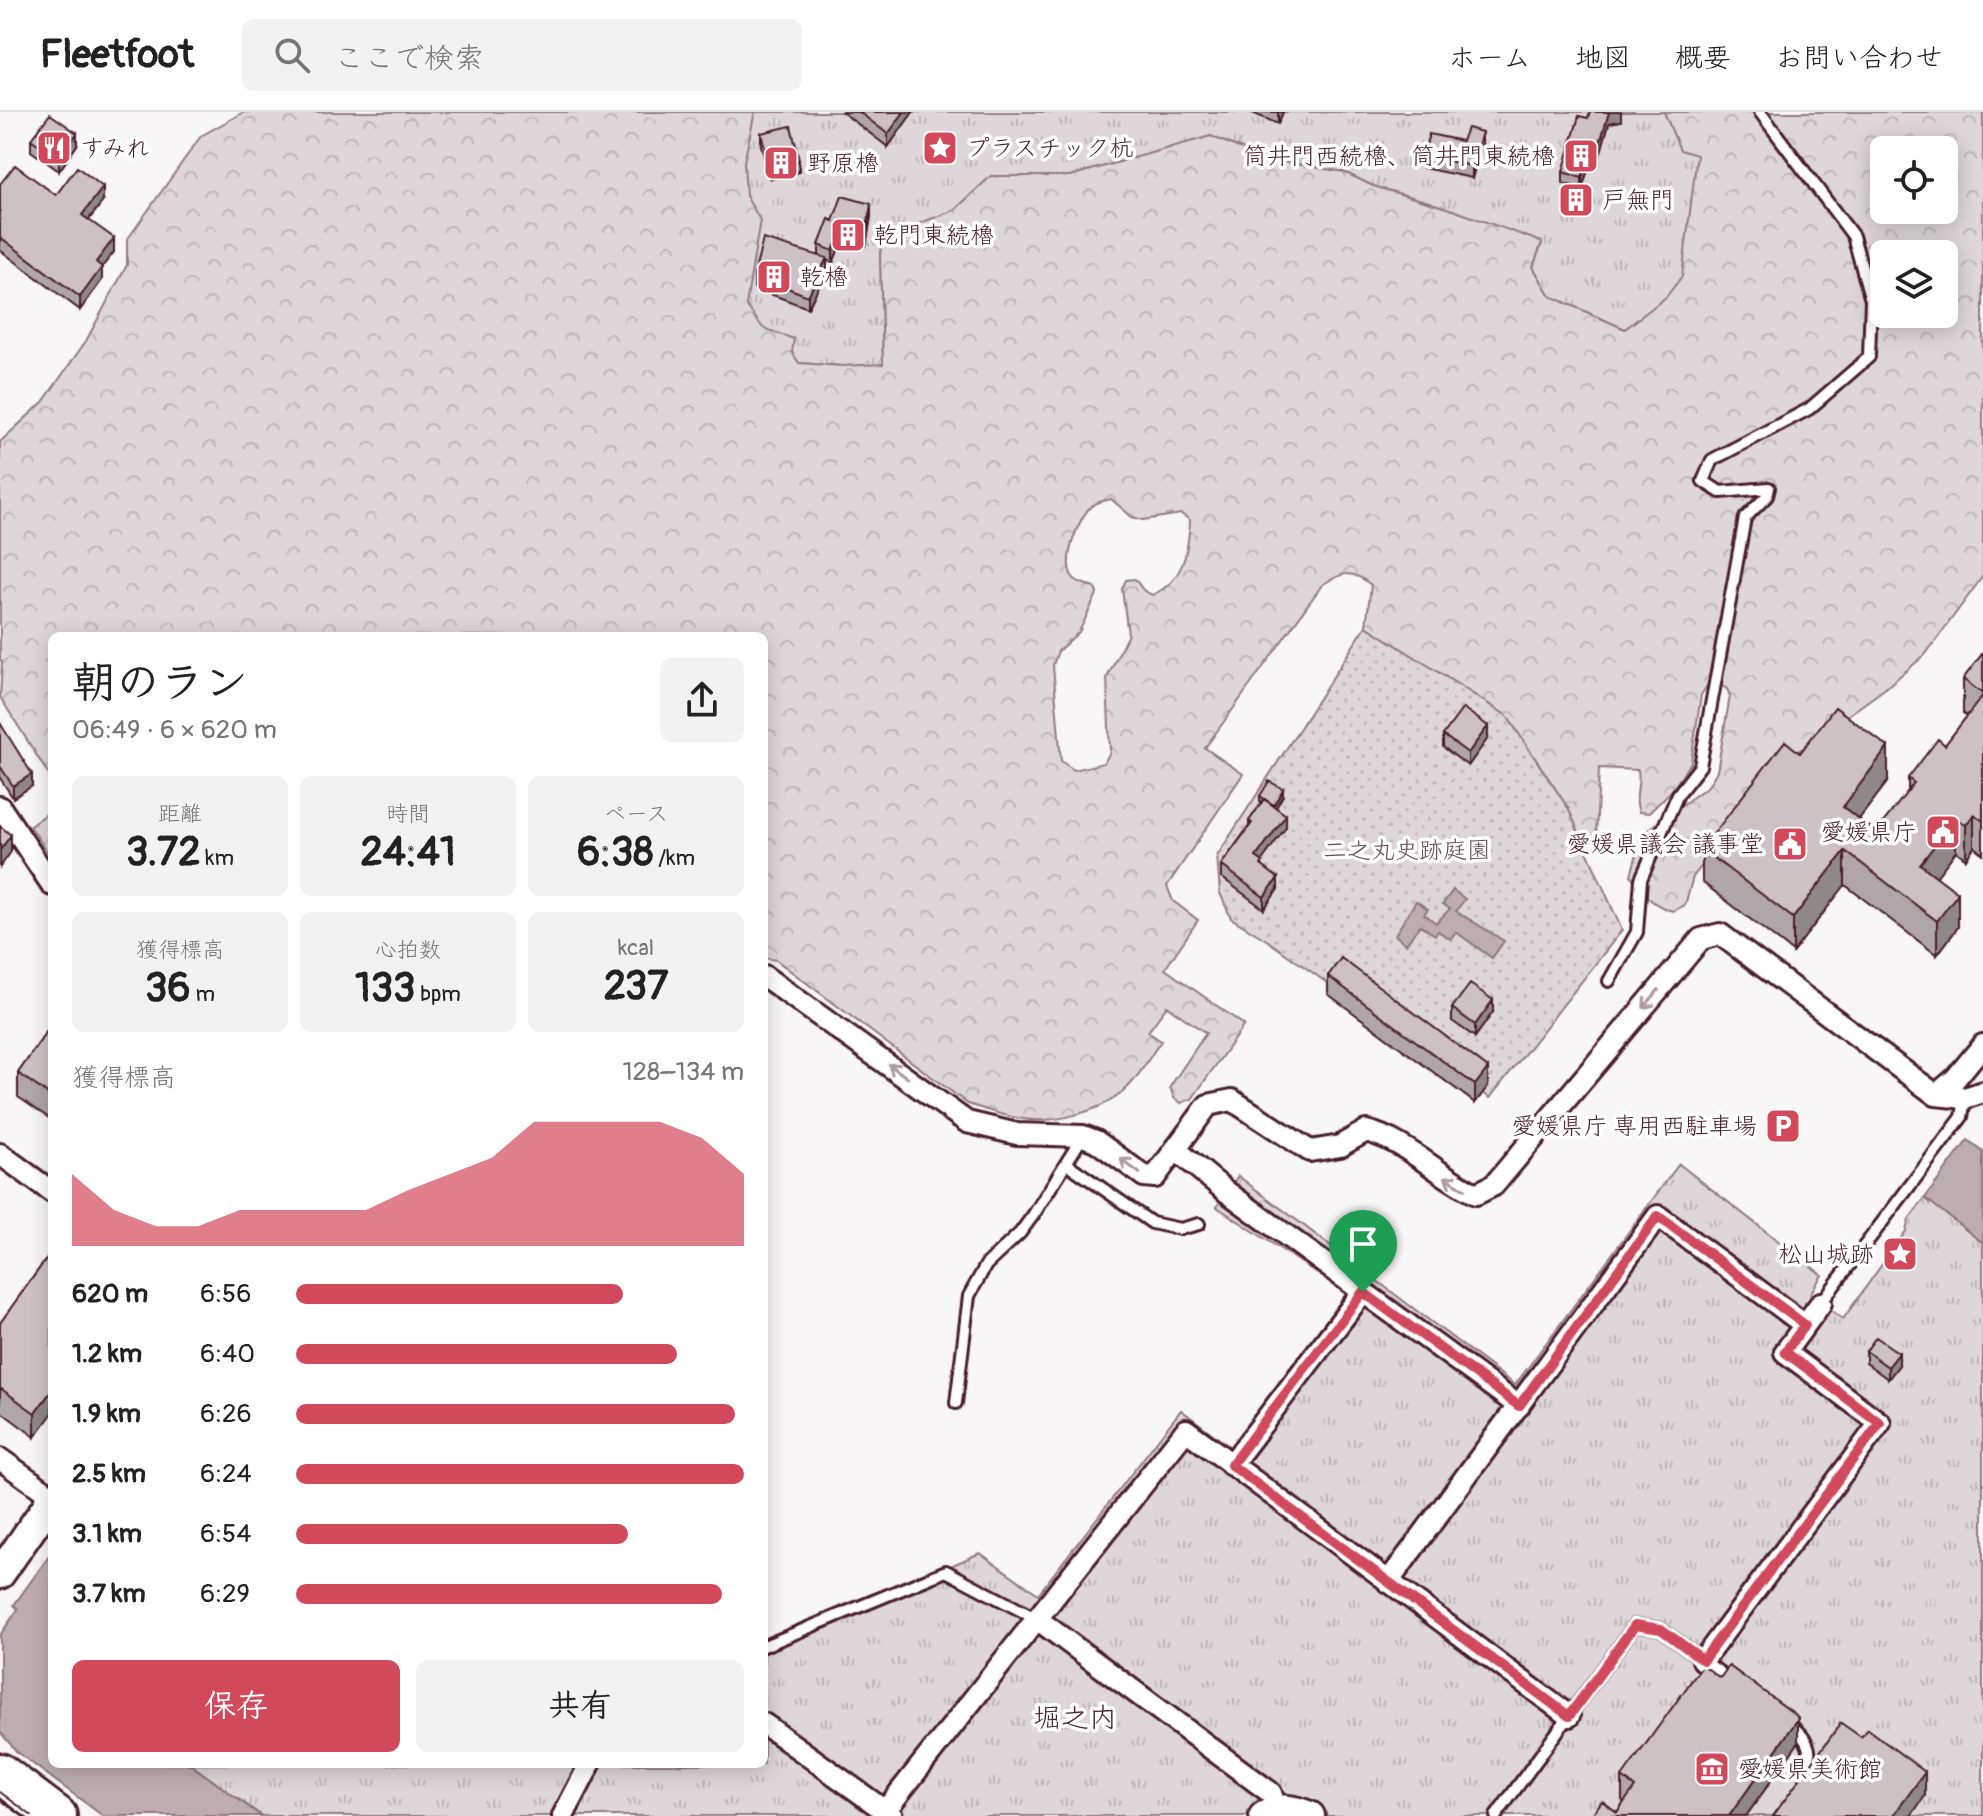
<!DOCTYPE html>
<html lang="ja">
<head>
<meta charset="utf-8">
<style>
  body { margin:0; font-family:Pangolin,"Klee One",sans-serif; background:#f2f2f2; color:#222; height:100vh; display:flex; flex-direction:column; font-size:30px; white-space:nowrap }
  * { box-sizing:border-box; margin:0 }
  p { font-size:26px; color:#767676 }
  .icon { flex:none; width:44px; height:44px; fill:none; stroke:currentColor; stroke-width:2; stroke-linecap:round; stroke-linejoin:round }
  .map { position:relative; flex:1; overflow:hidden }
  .sheet { position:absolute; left:48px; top:520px; width:720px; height:1136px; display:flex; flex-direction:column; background:#fff; border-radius:12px; box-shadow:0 4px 20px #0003 }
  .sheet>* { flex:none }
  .fabs { position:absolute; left:1870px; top:24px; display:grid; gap:16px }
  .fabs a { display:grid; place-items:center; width:88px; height:88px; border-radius:12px; background:#fff; box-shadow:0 4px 20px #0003; font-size:40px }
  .pin { position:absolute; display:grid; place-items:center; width:68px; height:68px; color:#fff; margin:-82px -34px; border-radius:50% 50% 50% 0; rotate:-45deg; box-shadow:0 0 8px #0007 }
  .pin .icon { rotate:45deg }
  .round { display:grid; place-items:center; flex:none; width:84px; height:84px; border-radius:12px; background:#f2f2f2 }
  .summary { display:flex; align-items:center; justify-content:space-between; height:136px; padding:0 24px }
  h1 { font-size:44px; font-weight:800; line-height:60px }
  .figures { display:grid; grid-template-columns:repeat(3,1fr); gap:12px; height:136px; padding:8px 24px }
  .figures div { display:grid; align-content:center; border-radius:12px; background:#f2f2f2; text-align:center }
  .figures b { font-size:40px; font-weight:800 }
  .figures small { font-size:22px; font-weight:400 }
  .figures p { font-size:22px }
  .chart { height:224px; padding:16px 24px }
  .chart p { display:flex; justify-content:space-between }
  .chart svg { width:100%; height:144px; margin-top:8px; fill:#d1495b; opacity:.7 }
  .primary-button { display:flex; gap:16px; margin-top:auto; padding:16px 24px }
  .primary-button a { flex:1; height:92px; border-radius:12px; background:#d1495b; color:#fff; font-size:32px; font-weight:800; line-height:92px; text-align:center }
  .primary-button a+a { background:#f2f2f2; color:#222 }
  ul { padding:0 24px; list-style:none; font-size:26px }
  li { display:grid; grid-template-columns:128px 96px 1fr; align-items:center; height:60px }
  li i { height:20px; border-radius:10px; background:#d1495b }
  header { display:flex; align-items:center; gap:48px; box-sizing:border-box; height:112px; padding:0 40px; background:#fff; border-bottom:2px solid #e0e0e0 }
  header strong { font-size:38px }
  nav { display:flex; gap:44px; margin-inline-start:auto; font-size:28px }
  .search { width:560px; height:72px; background:#f2f2f2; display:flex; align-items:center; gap:20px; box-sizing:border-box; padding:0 28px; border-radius:12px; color:#767676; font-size:30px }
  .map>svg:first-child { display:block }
  .grass { fill:url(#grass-tufts); stroke:#947a82; stroke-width:2 }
  .forest { fill:url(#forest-crowns); stroke:#947a82; stroke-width:2; fill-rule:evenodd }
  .garden { fill:url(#garden-dots); stroke:#947a82; stroke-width:2 }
  .water { fill:#bdadb0; stroke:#8f747b; stroke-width:2 }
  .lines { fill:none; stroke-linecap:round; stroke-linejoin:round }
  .lane-casing { stroke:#4a1f2b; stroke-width:16 }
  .street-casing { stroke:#4a1f2b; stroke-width:26 }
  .secondary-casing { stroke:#4a1f2b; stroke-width:34 }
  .highway-casing { stroke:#4a1f2b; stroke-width:44 }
  .lane { stroke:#fff; stroke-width:10 }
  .street { stroke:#fff; stroke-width:20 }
  .secondary { stroke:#fff; stroke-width:28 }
  .highway { stroke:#fff; stroke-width:38 }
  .tram { stroke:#4a1f2b; stroke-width:2 }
  .wall { fill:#b0a6a9; stroke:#4a1f2b; stroke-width:2 }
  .shaded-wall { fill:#908789; stroke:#4a1f2b; stroke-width:2 }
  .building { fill:#cdc1c4; stroke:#4a1f2b; stroke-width:2 }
  .oneway { stroke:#ae9aa0 }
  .route-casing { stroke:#fff; stroke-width:16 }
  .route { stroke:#d1495b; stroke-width:10 }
  .labels { text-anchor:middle; stroke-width:7; stroke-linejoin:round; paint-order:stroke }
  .poi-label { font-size:24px; fill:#4a1f2b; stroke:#fff; text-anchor:start }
  .park-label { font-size:24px; fill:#6f4d56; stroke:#fff }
  .quarter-label { font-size:28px; fill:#4a1f2b; stroke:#fff }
</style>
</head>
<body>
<header>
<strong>Fleetfoot</strong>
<div class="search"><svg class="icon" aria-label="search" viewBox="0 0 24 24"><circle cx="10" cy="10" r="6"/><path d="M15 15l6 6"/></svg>ここで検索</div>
<nav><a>ホーム</a><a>地図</a><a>概要</a><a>お問い合わせ</a></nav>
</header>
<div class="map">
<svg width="1983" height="1704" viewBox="0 0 1983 1704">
  <defs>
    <pattern id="grass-tufts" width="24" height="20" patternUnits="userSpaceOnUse" patternTransform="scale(2)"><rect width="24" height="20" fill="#ded6d9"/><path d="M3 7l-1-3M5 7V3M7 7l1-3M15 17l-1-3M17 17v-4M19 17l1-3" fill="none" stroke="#c0b7ba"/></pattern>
    <pattern id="forest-crowns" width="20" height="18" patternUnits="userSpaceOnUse" patternTransform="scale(2)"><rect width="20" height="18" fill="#ded6d9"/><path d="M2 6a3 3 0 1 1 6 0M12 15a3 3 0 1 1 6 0" fill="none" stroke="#c0b7ba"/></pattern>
    <pattern id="garden-dots" width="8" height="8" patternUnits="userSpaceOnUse" patternTransform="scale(2)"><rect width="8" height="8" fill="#ded6d9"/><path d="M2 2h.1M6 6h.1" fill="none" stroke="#c0b7ba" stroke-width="1.8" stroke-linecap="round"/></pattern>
  </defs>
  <rect width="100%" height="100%" fill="#f8f6f7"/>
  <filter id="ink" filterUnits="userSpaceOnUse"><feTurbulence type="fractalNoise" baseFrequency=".0125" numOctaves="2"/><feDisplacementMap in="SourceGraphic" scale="16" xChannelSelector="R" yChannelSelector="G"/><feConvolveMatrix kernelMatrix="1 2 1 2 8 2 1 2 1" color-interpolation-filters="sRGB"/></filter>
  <g filter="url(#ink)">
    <!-- grass -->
    <path class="grass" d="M742,0H1683L1705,45L1698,168L1625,217L1550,184L1533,155L1542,131L1429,90L1373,74L1344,60L1265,47L1211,24L1070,64H991L955,98L884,125L880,142L883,253L843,254L799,251L734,205Z
      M1679,1052L1822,1163L1810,1182L1843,1207L1906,1119L1909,1107L1925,1086L1983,1131V1704H262L190,1652H764V1537L980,1441L1038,1482L1181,1298L1230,1335L1347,1181L1217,1095L1238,1064L1515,1273Z"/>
    <!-- forest -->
    <path class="forest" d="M244,0H755L744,50L746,84L760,108L746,193L763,216L794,227L792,240L799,251L843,254L883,252L880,142L883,125L955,98L991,64H1070L1211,24L1265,47L1344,60L1373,74L1450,97L1542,130L1533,155L1550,184L1625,217L1666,185L1682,164L1697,43L1680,38L1664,0H1983V464L1925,543L1883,578L1781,652L1693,765L1685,793L1673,799C1655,795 1640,781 1631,763L1641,728L1652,715L1708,674L1717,659L1730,584L1727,577L1720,573L1707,574L1701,583L1691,650L1673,677L1649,701L1639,700C1633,685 1641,673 1638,658L1599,656L1596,727L1583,730L1568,696L1507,604L1366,514L1371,473C1351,457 1342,460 1322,473L1205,636L1243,662L1167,774L1173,789L1198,808L1165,857L1244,913L1192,987L1181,991L1174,986L1170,975L1206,921L1167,894L1148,920L1161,929C1150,944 1141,962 1128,975C1105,999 1055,1012 1023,1007C1004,1004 986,998 968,992L776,848L764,846V524H52V668L0,585L2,550L0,547V330L43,290L86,229L127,153V128L201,24ZM1884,38H1944V98H1884ZM1884,142H1944V202H1884ZM1111,387L1132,405L1143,408L1181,402L1190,408C1188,440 1184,469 1152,483L1143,478L1135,467L1126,468L1122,477L1128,522L1107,566L1110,640L1104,651L1074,658L1061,649L1053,553L1058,539L1079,520L1097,482L1095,475C1087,473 1077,471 1072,464C1062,448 1079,403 1093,393C1098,389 1104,389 1111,387Z
      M52,698V747L30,714Z"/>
    <!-- garden -->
    <path class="garden" d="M1366,514L1507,604L1568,696L1622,818L1490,986L1265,827L1231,806L1220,781L1217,744Z"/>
    <!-- water -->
    <path class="water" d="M1453,778L1465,787L1456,799L1504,829L1492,846L1456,820L1450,827L1438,819L1435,823L1420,813L1406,832L1395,823L1416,789L1428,797L1424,802L1436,811L1450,797L1443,792Z
      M1968,1028L1983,1040V1131L1925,1086Z
      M52,1440V1652H190L261,1704H103L17,1640L0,1620V1523L18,1497L14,1493Z"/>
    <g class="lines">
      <defs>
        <path id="lane" d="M1609,869L1637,820L1641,767L1678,682L1700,654L1745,406L1767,384L1769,376L1720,380L1703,369L1712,348L1809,297L1869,245L1871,188L1853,124L1760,0
          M1066,1051L1152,1111L1180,1117L1199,1112
          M1821,1191L1962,1005L1965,986
          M956,1291L969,1184L986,1153L1020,1121L1034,1102L1083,1024
          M764,1534L946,1459L1037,1507
          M1789,1612C1811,1628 1813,1640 1806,1666
          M1496,1704L1635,1513L1661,1517L1731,1569"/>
        <path id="street" d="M0,695L52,773
          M764,864L967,1010L1017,1022L1083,1024L1096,1029L1144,1064L1155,1065L1208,993L1232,988L1310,1039L1340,1034L1366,1019C1407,1029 1438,1064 1476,1082L1494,1073L1701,827L1720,822L1936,983L1965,986L1983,980
          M1936,983L1955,967L1983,933
          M1175,1037L1227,1080L1519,1294
          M0,1042L52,1080
          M1805,1213L1821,1191
          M0,1347L52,1384
          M1231,1353L1363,1180
          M1388,1470L1658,1104L1805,1213L1785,1240L1880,1311L1703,1548
          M1037,1507L1271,1681L1276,1697
          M764,1612L892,1704
          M563,1704L590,1652
          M881,1704L1186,1318L1569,1604"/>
        <path id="secondary" d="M0,1462L52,1387
          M1264,1704C1281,1694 1292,1697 1310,1704"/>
        <path id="highway" d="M0,1661L57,1704"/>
      </defs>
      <!-- lane casing -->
      <use href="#lane" class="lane-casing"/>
      <!-- street casing -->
      <use href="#street" class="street-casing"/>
      <!-- secondary casing -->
      <use href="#secondary" class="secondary-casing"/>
      <!-- highway casing -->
      <use href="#highway" class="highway-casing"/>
      <!-- lane -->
      <use href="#lane" class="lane"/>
      <!-- street -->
      <use href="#street" class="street"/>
      <!-- secondary -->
      <use href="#secondary" class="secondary"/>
      <!-- highway -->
      <use href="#highway" class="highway"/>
      <!-- tram -->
      <path class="tram" d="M0,1680L32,1704"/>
    </g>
    <!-- wall -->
    <path class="wall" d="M842,0H913L888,35Z
      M1250,0H1283L1278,12Z
      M1621,0V9L1609,11L1600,43L1593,41L1582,77L1563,71V60L1588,6Z
      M761,21L799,60L770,67L761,33Z
      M31,27L77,33L59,59L31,39Z
      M1482,32L1472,66L1423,56V44Z
      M0,72L56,83L103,89L89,108L114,140L102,155V168L80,198L0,138Z
      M871,104L866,134L843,126L833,151L827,148V158L808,196L754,176V163L819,143V133L833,109Z
      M1983,541V742L1974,735L1966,747L1956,739L1936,765L1958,815L1937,843L1845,773L1793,840L1702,770V737L1800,641L1888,669L1859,707L1876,720L1908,679V666L1945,633L1967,604L1963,601V567Z
      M0,611L32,674L13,686L0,666Z
      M1443,623L1488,626L1468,654L1443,635Z
      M1283,683L1276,696L1286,715L1261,749L1263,755L1278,777L1264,797L1221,765V753L1249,714V709L1262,691L1260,690V684Z
      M1328,864L1488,974L1475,991L1328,882Z
      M1452,896L1493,900L1475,925L1452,909Z
      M52,912V1008L18,985V961Z
      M52,1139L35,1325L0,1299V1211Z
      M1866,1239L1899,1253L1888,1267L1866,1251Z
      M1798,1631L1746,1704H1591L1617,1700L1624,1690L1622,1688V1665Z"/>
    <!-- shaded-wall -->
    <path class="shaded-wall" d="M904,0H913L888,35V22Z
      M1278,0H1283L1278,12Z
      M1609,0H1621V9L1609,11L1600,43V31Z
      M1482,20V32L1472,66V54Z
      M77,21V33L59,59V47Z
      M1593,29V41L1582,77V66Z
      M799,48V60L770,67V55Z
      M103,75V89L82,116V103Z
      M871,92V104L866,134V122Z
      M843,114V126L833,151V139Z
      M114,126V140L102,155V168L80,198V185L96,150Z
      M827,146V158L808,196V184Z
      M1488,614V626L1468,654V641Z
      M1888,635V669L1843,728V695Z
      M32,662V674L13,686V674Z
      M1283,677V683L1274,699V693Z
      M1974,702V735L1966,747V713Z
      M1286,703V715L1256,757V745Z
      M1956,706V739L1920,786V752Z
      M11,723V740L0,755V738Z
      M1845,739V773L1793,840V806Z
      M1278,766V777L1264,797V785Z
      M1958,781V815L1937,843V809Z
      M1493,888V900L1475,925V913Z
      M1488,956V974L1475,991V973Z
      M1899,1241V1253L1888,1267V1255Z
      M52,1278V1302L35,1325V1301Z
      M1798,1607V1631L1746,1704H1729Z
      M1925,1660V1684L1911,1704H1893Z"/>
    <!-- building -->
    <path class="building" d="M859,0H904L888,22Z
      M1590,0H1609L1600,31L1593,29L1582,66L1563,60L1579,4L1588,6Z
      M50,2L77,21L59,47L31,27Z
      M791,14L799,48L770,55L761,21Z
      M1467,16L1482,20L1472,54L1423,44L1429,22L1462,29Z
      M15,53L56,83L77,55L103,75L82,103L114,126L96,150L102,155L80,185L0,125V72Z
      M842,84L871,92L866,122L843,114L833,139L819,133L829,107L833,109Z
      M763,127L827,146L808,184L754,163Z
      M1983,541V582L1963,567Z
      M1983,583V709L1974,702L1966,713L1956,706L1920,752L1958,781L1937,809L1845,739L1793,806L1702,737L1785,629L1800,641L1835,595L1888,635L1843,695L1876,720L1914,671L1908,666L1938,627L1945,633Z
      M1463,596L1488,614L1468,641L1443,623Z
      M0,611L32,662L13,674L0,654Z
      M1269,669L1283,677L1274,693L1260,684Z
      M1264,687L1286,703L1256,745L1263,750L1261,753L1278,766L1264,785L1221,753L1252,711L1249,709Z
      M0,714L11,723L0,738Z
      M1341,846L1488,956L1475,973L1328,864Z
      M1470,872L1493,888L1475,913L1452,896Z
      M52,912V985L18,961Z
      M52,1139V1278L35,1301L0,1276V1211Z
      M1876,1225L1899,1241L1888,1255L1866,1239Z
      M1703,1553L1720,1566L1729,1554L1796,1603L1798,1607L1729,1704H1591L1602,1689L1617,1700L1635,1675L1622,1665Z
      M1841,1611L1861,1625L1867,1617L1925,1660L1893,1704H1773Z"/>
    <!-- one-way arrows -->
    <defs><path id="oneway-shaft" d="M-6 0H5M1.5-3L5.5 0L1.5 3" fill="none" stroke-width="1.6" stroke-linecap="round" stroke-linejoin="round" transform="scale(2)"/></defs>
    <g class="oneway">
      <use href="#oneway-shaft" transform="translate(1651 887) rotate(130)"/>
      <use href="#oneway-shaft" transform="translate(898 959) rotate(-144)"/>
      <use href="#oneway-shaft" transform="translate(1130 1054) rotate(-143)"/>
      <use href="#oneway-shaft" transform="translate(1455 1071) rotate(-149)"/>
    </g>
  </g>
  <g class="lines" filter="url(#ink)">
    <defs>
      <path id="route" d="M1658,1104L1805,1213L1785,1240L1880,1311L1703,1548L1661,1517L1635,1513L1569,1604L1231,1353L1363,1180L1519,1294Z"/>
    </defs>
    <!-- route casing -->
    <use href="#route" class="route-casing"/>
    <!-- route -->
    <use href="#route" class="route"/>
  </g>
  <!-- icons -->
  <defs>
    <symbol id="restaurant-square" viewBox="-11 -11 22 22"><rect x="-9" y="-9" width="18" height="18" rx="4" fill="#d1495b" stroke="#fff"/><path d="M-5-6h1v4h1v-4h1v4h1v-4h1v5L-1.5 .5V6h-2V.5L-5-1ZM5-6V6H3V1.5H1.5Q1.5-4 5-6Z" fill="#fff"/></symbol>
    <symbol id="sight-square" viewBox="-11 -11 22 22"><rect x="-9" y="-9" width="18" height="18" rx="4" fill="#d1495b" stroke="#fff"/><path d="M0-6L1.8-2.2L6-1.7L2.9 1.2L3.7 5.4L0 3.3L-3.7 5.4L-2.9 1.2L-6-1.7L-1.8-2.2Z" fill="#fff"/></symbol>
    <symbol id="building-square" viewBox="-11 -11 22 22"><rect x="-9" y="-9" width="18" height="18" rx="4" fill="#d1495b" stroke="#fff"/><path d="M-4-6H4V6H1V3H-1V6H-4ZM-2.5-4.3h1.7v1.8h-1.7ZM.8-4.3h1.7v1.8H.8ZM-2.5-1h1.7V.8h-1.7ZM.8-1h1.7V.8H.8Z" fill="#fff"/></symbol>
    <symbol id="civic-square" viewBox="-11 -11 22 22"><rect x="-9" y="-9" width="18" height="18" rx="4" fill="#d1495b" stroke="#fff"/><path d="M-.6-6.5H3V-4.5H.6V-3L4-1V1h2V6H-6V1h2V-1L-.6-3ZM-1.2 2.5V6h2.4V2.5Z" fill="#fff"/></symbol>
    <symbol id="parking-square" viewBox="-11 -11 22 22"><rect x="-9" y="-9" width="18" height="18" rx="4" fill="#d1495b" stroke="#fff"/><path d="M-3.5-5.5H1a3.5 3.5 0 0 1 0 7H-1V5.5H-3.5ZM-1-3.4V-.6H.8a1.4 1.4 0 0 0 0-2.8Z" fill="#fff"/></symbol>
    <symbol id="museum-square" viewBox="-11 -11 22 22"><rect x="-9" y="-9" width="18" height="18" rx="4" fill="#d1495b" stroke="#fff"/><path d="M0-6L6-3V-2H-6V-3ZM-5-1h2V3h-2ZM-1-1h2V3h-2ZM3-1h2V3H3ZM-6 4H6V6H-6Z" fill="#fff"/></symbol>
  </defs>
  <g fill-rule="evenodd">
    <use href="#restaurant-square" x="34" y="16" width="40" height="40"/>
    <use href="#sight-square" x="920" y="16" width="40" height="40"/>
    <use href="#building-square" x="1561" y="24" width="40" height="40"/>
    <use href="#building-square" x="761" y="31" width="40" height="40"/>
    <use href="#building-square" x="1556" y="68" width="40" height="40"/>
    <use href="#building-square" x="828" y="103" width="40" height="40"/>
    <use href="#building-square" x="754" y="145" width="40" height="40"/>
    <use href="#civic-square" x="1923" y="700" width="40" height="40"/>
    <use href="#civic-square" x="1770" y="712" width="40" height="40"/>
    <use href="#parking-square" x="1763" y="994" width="40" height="40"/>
    <use href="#sight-square" x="1880" y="1122" width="40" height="40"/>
    <use href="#museum-square" x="1692" y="1637" width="40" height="40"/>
  </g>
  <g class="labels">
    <!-- poi labels -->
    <g class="poi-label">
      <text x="80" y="44">すみれ</text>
      <text x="966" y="44">プラスチック杭</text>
      <text x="1555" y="52" text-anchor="end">筒井門西続櫓、筒井門東続櫓</text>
      <text x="807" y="59">野原櫓</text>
      <text x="1602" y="96">戸無門</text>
      <text x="874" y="131">乾門東続櫓</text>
      <text x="800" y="173">乾櫓</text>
      <text x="1917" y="728" text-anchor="end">愛媛県庁</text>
      <text x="1764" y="740" text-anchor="end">愛媛県議会 議事堂</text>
      <text x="1757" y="1022" text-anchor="end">愛媛県庁 専用西駐車場</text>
      <text x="1874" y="1150" text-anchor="end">松山城跡</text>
      <text x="1738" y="1665">愛媛県美術館</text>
    </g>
    <!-- park labels -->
    <g class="park-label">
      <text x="1407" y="746">二之丸史跡庭園</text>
    </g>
    <!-- quarter labels -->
    <g class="quarter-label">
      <text x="1075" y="1615">堀之内</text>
    </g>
  </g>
</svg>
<div class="fabs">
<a><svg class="icon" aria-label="locate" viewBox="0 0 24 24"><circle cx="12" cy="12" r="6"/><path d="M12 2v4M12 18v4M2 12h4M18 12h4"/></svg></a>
<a><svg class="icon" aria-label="layers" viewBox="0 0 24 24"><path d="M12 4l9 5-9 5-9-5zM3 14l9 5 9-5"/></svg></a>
</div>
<div class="pin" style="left:1363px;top:1180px;background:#1e9e55"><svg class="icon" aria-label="arrive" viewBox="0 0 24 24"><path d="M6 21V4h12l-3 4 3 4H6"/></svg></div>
<section class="sheet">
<div class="summary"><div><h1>朝のラン</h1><p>06:49 · 6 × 620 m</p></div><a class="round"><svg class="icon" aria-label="share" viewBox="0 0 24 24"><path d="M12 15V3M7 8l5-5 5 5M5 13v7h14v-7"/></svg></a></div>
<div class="figures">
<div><p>距離</p><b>3.72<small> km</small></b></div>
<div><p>時間</p><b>24:41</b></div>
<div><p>ペース</p><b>6:38<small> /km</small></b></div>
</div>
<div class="figures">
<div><p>獲得標高</p><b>36<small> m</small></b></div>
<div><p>心拍数</p><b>133<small> bpm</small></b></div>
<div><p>kcal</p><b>237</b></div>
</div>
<div class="chart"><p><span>獲得標高</span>128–134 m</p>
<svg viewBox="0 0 160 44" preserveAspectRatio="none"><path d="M0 44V22L10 33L20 38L30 38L40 33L50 33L60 33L70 33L80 27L90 22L100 17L110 6L120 6L130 6L140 6L150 11L160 22V44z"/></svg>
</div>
<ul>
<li><b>620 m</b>6:56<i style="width:73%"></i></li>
<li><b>1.2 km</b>6:40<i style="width:85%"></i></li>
<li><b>1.9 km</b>6:26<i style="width:98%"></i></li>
<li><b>2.5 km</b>6:24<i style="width:100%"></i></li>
<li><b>3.1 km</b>6:54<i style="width:74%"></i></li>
<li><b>3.7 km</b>6:29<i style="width:95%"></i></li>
</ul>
<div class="primary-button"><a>保存</a><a>共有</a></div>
</section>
</div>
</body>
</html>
